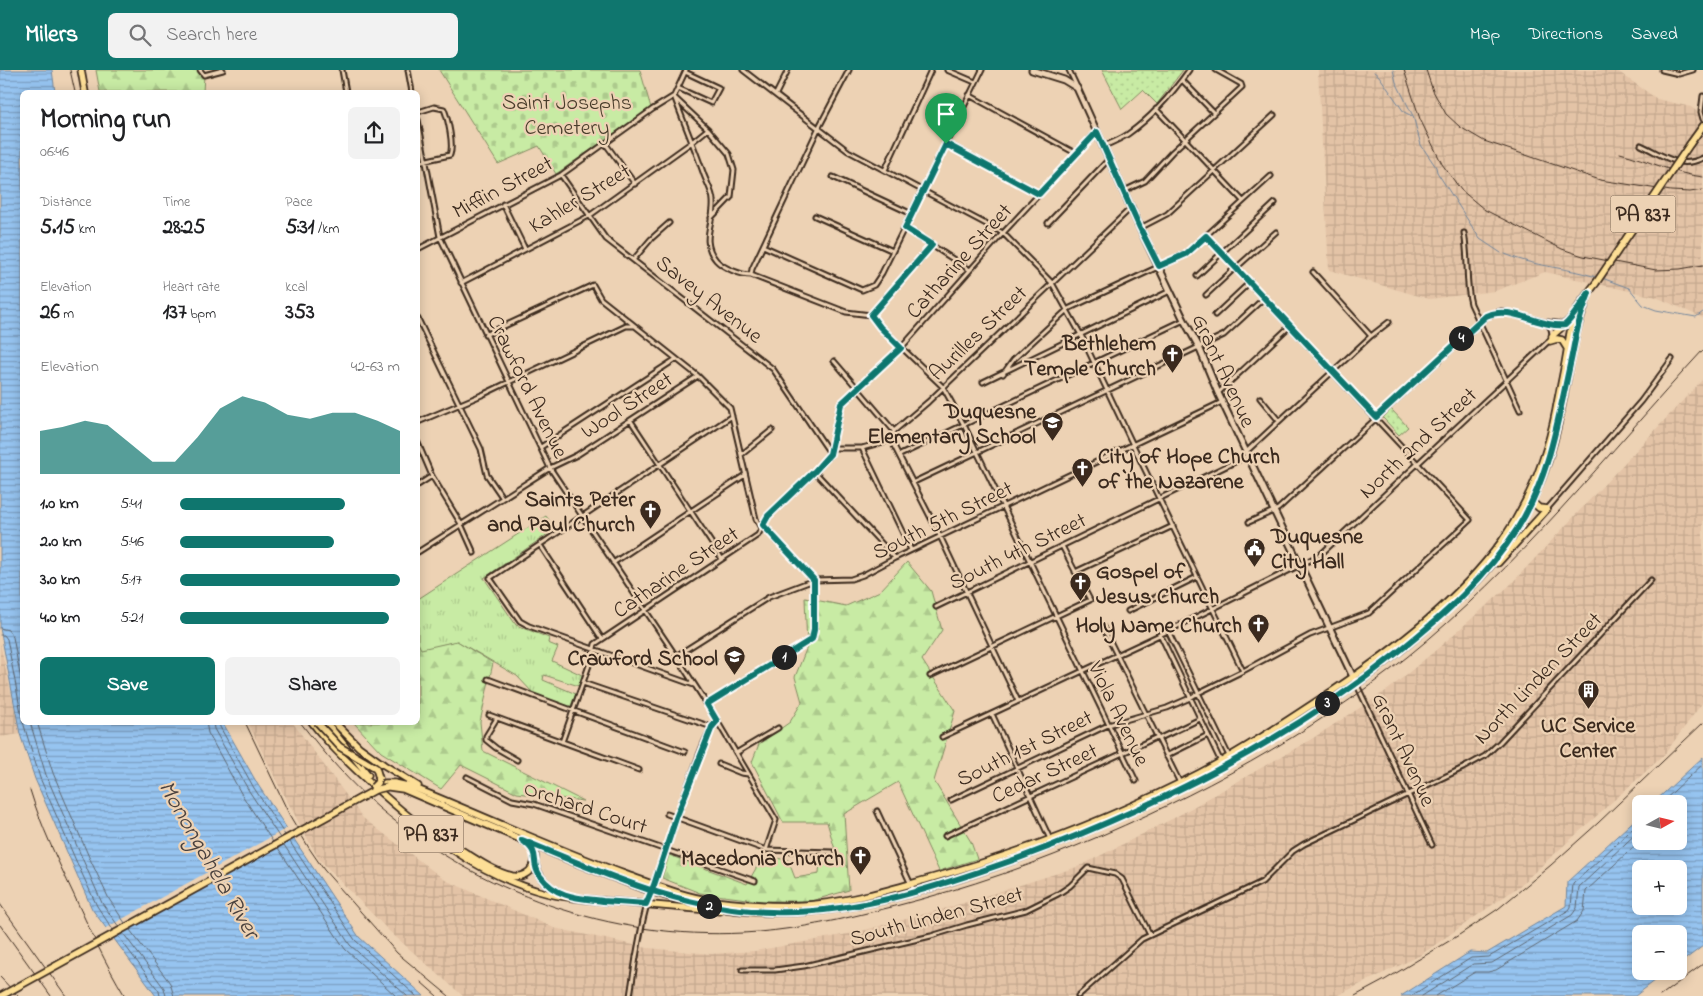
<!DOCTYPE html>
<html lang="en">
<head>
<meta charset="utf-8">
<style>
  body { margin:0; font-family:"Indie Flower",sans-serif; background:#f2f2f2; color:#202124; height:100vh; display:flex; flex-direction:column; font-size:19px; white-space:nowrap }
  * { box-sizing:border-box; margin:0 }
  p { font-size:16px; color:#757577 }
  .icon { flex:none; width:28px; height:28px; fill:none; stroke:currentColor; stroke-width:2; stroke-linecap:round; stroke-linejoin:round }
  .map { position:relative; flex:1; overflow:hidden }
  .side { position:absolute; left:20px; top:20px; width:400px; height:635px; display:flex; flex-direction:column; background:#fff; border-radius:8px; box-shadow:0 2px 12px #0003 }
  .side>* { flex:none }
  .needle { width:32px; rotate:82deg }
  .tools { position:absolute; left:1632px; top:725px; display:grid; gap:10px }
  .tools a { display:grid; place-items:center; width:55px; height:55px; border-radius:8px; background:#fff; box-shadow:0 2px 12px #0003; font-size:25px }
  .pin { position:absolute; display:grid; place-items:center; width:42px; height:42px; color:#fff; margin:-51px -21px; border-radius:50% 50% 50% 0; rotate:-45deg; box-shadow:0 0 5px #0007 }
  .pin .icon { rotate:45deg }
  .km { position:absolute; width:25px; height:25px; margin:-12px; border-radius:50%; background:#222; color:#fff; font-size:14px; line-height:25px; text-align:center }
  .round { display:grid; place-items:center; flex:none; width:52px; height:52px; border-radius:8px; background:#f2f2f2 }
  .overview { display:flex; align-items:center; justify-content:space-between; height:85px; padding:0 20px }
  h1 { font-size:28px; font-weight:800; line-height:38px }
  .metrics { display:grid; grid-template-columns:repeat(3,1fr); gap:8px; height:85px; padding:5px 20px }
  .metrics div { display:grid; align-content:center }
  .metrics b { font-size:21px; font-weight:800 }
  .metrics small { font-size:14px; font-weight:400 }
  .metrics p { font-size:14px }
  .chart { height:140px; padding:10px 20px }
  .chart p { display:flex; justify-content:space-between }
  .chart svg { width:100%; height:90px; margin-top:5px; fill:#0f766e; opacity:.7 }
  .button { display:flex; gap:10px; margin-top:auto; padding:10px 20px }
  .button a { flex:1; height:58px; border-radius:8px; background:#0f766e; color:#fff; font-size:20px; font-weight:800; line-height:58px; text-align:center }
  .button a+a { background:#f2f2f2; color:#202124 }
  ul { padding:0 20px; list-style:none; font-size:16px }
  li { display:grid; grid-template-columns:80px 60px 1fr; align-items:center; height:38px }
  li i { height:12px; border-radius:6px; background:#0f766e }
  header { display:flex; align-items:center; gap:30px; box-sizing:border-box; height:70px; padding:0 25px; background:#0f766e; color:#fff }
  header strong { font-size:24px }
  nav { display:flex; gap:28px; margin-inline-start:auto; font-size:18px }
  .search { width:350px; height:45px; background:#f2f2f2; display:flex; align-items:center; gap:12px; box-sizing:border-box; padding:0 18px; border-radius:8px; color:#757577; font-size:19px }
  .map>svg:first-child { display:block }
  .industrial { fill:url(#industrial-grid) }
  .grass { fill:url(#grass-tufts); stroke:#828a61 }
  .forest { fill:url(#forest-firs); stroke:#828a61 }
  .cemetery { fill:url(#cemetery-stones); stroke:#828a61 }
  .park { fill:url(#park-dots); stroke:#828a61 }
  .water { fill:url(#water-rules); stroke:#72869c; fill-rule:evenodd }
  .pier { fill:#edd2b4 }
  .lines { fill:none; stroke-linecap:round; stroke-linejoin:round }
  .shore { stroke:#5f6872; stroke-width:1 }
  .stream { stroke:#72869c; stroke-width:1 }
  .street-casing { stroke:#3b2a1e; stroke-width:7 }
  .secondary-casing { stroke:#3b2a1e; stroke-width:9 }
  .primary-casing { stroke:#3b2a1e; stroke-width:9 }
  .street { stroke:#edd2b4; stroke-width:3 }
  .secondary { stroke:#edd2b4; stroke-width:5 }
  .primary { stroke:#fdde96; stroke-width:5.5 }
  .rail { stroke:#3b2a1e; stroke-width:1 }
  .street-bridge-casing { stroke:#3b2a1e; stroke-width:7; stroke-linecap:butt }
  .primary-bridge-casing { stroke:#3b2a1e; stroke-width:9; stroke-linecap:butt }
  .street-bridge { stroke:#edd2b4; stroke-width:3 }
  .primary-bridge { stroke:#fdde96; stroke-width:5.5 }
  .route-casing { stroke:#fff; stroke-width:10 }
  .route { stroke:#0f766e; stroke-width:6 }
  .labels { text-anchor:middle; stroke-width:4.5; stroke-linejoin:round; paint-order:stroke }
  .shield { fill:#edd2b4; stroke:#705c4b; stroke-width:1 }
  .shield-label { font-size:21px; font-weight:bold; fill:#3b2a1e }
  .park-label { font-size:22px; fill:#493d2b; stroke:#edd2b4 }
  .street-label { font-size:22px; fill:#3b2a1e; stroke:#edd2b4 }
  .poi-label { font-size:22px; font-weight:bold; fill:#3b2a1e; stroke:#edd2b4; text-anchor:end }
  .water-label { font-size:24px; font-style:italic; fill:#49413e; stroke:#edd2b4 }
</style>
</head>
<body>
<header>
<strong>Milers</strong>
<div class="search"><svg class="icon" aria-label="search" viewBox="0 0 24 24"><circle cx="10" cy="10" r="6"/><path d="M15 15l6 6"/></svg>Search here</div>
<nav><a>Map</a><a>Directions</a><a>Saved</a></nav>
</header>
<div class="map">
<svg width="1703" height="926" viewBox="0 0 1703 926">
  <defs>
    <pattern id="industrial-grid" width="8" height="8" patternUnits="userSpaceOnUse" patternTransform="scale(1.25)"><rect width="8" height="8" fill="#e3c3a6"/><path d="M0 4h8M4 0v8" fill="none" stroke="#c4a88e"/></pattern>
    <pattern id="grass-tufts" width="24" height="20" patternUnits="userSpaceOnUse" patternTransform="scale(1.25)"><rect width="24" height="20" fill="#c8eba4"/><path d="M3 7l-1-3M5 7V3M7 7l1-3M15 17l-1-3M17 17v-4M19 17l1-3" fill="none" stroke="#adca8d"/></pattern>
    <pattern id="forest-firs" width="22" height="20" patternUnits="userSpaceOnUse" patternTransform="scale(1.25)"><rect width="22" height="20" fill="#c8eba4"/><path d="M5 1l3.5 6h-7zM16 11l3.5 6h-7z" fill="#adca8d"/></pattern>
    <pattern id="cemetery-stones" width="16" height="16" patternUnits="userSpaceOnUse" patternTransform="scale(1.25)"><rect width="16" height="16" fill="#c8eba4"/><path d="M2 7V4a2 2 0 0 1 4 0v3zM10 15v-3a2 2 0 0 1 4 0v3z" fill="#adca8d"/></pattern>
    <pattern id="park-dots" width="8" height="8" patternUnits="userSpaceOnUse" patternTransform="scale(1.25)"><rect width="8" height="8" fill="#c8eba4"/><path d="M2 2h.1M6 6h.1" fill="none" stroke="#adca8d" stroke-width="1.8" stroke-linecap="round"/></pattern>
    <pattern id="water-rules" width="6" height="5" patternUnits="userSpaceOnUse" patternTransform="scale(1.25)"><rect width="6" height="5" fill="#96c4f0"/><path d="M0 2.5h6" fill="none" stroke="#7c9fc2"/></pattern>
  </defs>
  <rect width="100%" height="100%" fill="#edd2b4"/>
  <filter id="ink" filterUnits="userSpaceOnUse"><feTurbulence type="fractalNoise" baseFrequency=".02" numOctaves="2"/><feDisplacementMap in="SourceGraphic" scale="10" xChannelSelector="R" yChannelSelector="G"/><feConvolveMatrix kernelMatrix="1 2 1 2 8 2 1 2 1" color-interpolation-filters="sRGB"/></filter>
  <g filter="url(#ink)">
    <!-- industrial -->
    <path class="industrial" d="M1318,0H1616L1657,29L1691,37L1703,46V248L1656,227L1545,202L1495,221L1429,229L1329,200Z
      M1703,309V632L1664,685L1518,817L1419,886L1336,926H463L389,861L318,788L279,716L248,653H293L363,748L445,810L554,858L648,878L711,884L755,881L854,863L951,837L1080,796L1174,748L1310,670L1389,619L1436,580L1509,516Z
      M0,573L20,664L0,667Z"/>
    <!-- grass -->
    <path class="grass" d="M546,446L555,459L484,508L516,555L549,568L548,573L558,577L552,591L582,605L579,616L544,605L543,610L576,624L570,638L533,623L517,606L457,571L421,580L418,573V529Z"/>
    <!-- forest -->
    <path class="forest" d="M96,0H202L204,5L203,22H100Z
      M907,492L931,521L942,560L922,590L955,641L934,711L971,772L977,789L939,801L898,712L844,744L849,820L811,831H763L700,823L662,808L669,785L747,814L763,786L788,790L795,808L819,804L820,789L836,783L827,752H783L752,692L759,674L790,652L802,632L795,607L807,577L805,528L846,536L880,521Z
      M457,571L493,593L480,652L483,681L583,731L517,723L461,695L441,719L381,682L354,653L418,652V573L421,579Z"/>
    <!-- cemetery -->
    <path class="cemetery" d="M439,0H640L651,38L556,104L539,76L498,94Z"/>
    <!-- park -->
    <path class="park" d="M1102,0H1183L1157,34L1143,20L1122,39Z
      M1391,339L1408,357L1399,365L1383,348Z"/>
    <!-- water -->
    <path class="water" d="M0,0H52L55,22H22V652L223,653L258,715L359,867L424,926H156L92,839L35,709L20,664L0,558Z
      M1703,687V876L1679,894V864H1641V901H1668L1635,926H1401L1470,882L1487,883L1566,836L1567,812L1641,744V771H1679V734H1652ZM1641,799H1679V836H1641Z"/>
    <!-- pier -->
    <path class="pier" d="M289,757L295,767L164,840L111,869L104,859Z"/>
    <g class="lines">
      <!-- shore -->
      <path class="shore" d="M0,558L8,560L13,567L22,615
        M0,565H4L7,569L22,648
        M23,652L40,708L77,793L97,836L113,860
        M30,652L46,705L83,790L102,833L119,857
        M37,652L53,703L89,787L109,829L125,853
        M206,652L208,663L242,725L273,772
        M213,652L214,659L249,721L280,768
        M219,652L220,657L254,718L285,765
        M1660,734L1703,694
        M290,772L355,870L416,926
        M284,775L350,875L407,926
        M278,778L345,879L396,926
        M130,860L170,913L174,926
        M123,863L164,918L166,926
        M118,866L159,921L160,926
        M1411,926L1471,888L1489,887L1569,840L1571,837L1573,814L1641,751
        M1422,926L1473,894L1492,893L1572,845L1577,838L1579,817L1641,759
        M1436,926L1475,902H1488L1496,900L1577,851L1584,841L1586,821L1641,770"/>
      <!-- stream -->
      <path class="stream" d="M1393,0L1396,12L1413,46L1421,75L1436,97L1437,102L1480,169L1501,183
        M1374,2L1379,6L1404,42L1412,46
        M1505,184C1534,197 1566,197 1596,207
        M1602,208L1629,218L1643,235L1656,240L1696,247L1703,242"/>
      <defs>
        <path id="street" d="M200,0L204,5L223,0
          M342,0L346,22
          M408,0L412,22
          M743,0L848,81L1003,163L1052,213L1081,265L1133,375L1243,601
          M947,0L975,12
          M1069,0L1077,17
          M1662,0L1679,4L1693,0
          M1182,10L1214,43
          M678,18L711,33L719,18L685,2
          M776,24L788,0
          M969,25L1077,84
          M674,26C684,53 695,79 704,105C707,113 713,123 713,131C715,152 699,170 716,190C723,198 741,205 751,205L846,242L871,245L880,257L943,317L964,355L1136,711
          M1703,26L1701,42L1703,49
          M675,28L708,59L729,84L734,100L731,127L711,148
          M1156,39L1243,131
          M418,42L434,37L444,39C448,49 454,75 450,85L418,92
          M418,50L440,167L550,398L676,586L707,634L776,750L766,780
          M605,73L635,114
          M946,73L1039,124
          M1641,75C1663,85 1679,100 1703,88
          M1104,76C1111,73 1121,69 1128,64C1152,47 1172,24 1189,0
          M885,100L931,0
          M561,105L606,169L773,299L830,383
          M833,107L912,144
          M1124,121L1145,111L1172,82L1242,17L1241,14L1216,0
          M503,134L525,179
          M815,146L893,181
          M1048,153L1109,89
          M905,158L970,200
          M1140,158L1167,144L1274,45
          M1464,163C1469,187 1465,212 1471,234L1520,340
          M763,176L862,220L874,215L882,203L982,0
          M418,179L561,105L653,39L674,26L686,0
          M634,189L651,169L669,153
          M1236,198L1276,162
          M1313,202L1371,266
          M751,205L752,199L819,57L849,0
          M1197,206L1275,133
          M461,213L589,146L692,72L708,59
          M1206,225L1236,197
          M871,245L932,175
          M1215,245L1250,212
          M418,249L481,379L487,405L502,427
          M485,265L593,215L601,229L698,306L730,338L756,449L761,458
          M834,291L894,361
          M1003,304L1014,289L1068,239L1186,184L1271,106
          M983,312L1170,221
          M1218,323L1290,256
          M1260,328L1279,351
          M631,351L722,489
          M418,352L484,324L626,256H633
          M891,370L940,466L1018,631
          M418,373L432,406L461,454L474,483
          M541,377L676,289
          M832,378H862L891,370L894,361L928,332L1132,137
          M862,378L911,480
          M1246,382L1371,266L1389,252
          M741,385L772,360
          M900,385L1184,250
          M815,402L895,488
          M914,412L1224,265L1264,228
          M418,415L432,406
          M1547,439L1641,331L1672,289
          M1249,452L1278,439L1487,246L1501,241L1547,253L1551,259L1552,264
          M540,475L602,569
          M418,482L550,398L577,385L698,306
          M613,493L745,405
          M1075,502L1173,456
          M936,537L1247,386
          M1128,541L1197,507
          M1103,557L1180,713
          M1168,561L1229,686
          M1160,564L1221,692
          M676,586L769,527L814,510L851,509L863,505L895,488L1222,332
          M930,606L1090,530L1062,476
          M488,609L685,682
          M583,613L712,657
          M694,615L529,556L520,551L490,508L732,346
          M1357,615L1432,775
          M707,634L812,569L814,560V510L763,455
          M992,644L1050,769
          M489,645L639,700
          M497,648L486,666V670L496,678L517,690
          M942,667L1168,561L1320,485L1550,270
          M1158,669L1200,649
          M562,672L593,584L595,574L758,465L768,446L815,402L830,384L841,334L901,278L1003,163L1097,62
          M736,683L778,658
          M1166,686L1208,665
          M719,694L741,703L748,704
          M467,707L512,730L534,734L755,811
          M951,730L1108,655L1167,638L1190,628L1198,623L1243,601L1310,565L1369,543L1470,450L1206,166
          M877,741L914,821
          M667,744L766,780L832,782
          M945,766L1157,667
          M653,816C667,777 679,738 694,699C700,683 706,664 717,651
          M643,850L650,822
          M742,900H775L804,896L931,866L967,855L1026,840L1058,824L1070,816L1088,798L1115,804L1122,809L1150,865
          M630,926L636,887
          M1078,926L1142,869L1262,812L1293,781L1304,774L1463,698L1485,686L1500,672L1651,510"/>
        <path id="secondary" d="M1032,0L1064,10L1077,18L1140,158L1184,250L1199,277L1218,323L1354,609"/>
        <path id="primary" d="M81,0L85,22
          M1690,74L1703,56
          M1547,253L1565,255
          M1552,266L1574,246
          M1550,271L1557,269L1562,270L1567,278
          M1530,430L1539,438L1547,439
          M1498,493L1547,439
          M312,652C329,675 350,694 370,713C421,759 478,806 546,823C569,829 594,830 618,832C652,835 686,838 720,841
          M326,652L368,705
          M334,652L359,677L384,695L418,716
          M364,691L376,698L379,708
          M385,713H394L412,717C484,746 554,779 627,805C655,815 684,827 714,831C748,835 784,838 818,834C856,830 892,819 928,809C1022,783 1113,748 1200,703C1247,678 1290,649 1334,620C1395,579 1459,530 1502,471C1529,432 1547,387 1556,340C1559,323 1563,306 1566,288C1569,272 1570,253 1578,238C1583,229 1590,221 1596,213
          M389,717L403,719C456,742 509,764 562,787C618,809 674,834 734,840C768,844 804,843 839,838C900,830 961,809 1019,788C1104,756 1185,719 1263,673C1326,637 1387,596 1440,546C1464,524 1488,503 1506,475C1527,444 1544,410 1553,374C1563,338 1568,300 1576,264C1579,251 1584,240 1587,228
          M463,781C477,790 495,802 512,806C531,810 544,786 528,774
          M535,793C537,805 548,818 560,823"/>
      </defs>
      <!-- street casing -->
      <use href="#street" class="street-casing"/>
      <!-- secondary casing -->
      <use href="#secondary" class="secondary-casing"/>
      <!-- primary casing -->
      <use href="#primary" class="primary-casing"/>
      <!-- street -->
      <use href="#street" class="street"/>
      <!-- secondary -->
      <use href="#secondary" class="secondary"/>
      <!-- primary -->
      <use href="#primary" class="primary"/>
      <!-- rail -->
      <path class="rail" d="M70,0L75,22
        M1404,0L1420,49L1442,94L1461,120L1485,140L1562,179L1583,186L1656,200L1680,199L1703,195
        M1426,0L1433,21L1446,44L1460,57L1484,71L1600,110L1671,121L1690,122L1703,120
        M1620,83C1648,90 1674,104 1703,107
        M245,652L290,746L309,778L324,800L397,883L449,926
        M300,652C324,683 350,713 379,738C480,823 611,870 743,863C785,861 826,853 867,843C940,826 1012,803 1081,774C1197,726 1309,665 1407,587C1518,498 1607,384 1703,280
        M30,720C41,756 57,789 73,823C89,858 105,893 125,926
        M0,834L66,926
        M0,855L51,926
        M0,907L18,926
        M421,912L437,926
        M1355,926L1383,911L1459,865L1498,839L1551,795L1598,753L1703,653
        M1660,926L1703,894"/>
      <defs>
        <path id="street-bridge" d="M636,887L643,850"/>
        <path id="primary-bridge" d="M1596,213L1690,74
          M317,652L340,677L364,691
          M373,717L377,713L379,708
          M1,926L375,720L387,717"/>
      </defs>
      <!-- street-bridge casing -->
      <use href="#street-bridge" class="street-bridge-casing"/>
      <!-- primary-bridge casing -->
      <use href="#primary-bridge" class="primary-bridge-casing"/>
      <!-- street-bridge -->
      <use href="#street-bridge" class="street-bridge"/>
      <!-- primary-bridge -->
      <use href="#primary-bridge" class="primary-bridge"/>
    </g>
  </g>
  <g class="lines" filter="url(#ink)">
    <defs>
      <path id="route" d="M946,74L905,158L932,175L871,245L880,257L901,278L841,334L830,384L814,402L768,446L763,455L814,510V560L812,569L707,634L717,651L712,657L676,748L654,815L646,834C632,833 618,832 603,831C579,828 556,828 540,806C529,790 543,785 522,770C605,804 681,840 772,842C856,845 940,816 1019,788C1154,738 1286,672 1398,582C1443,546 1486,508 1517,459C1550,407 1558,348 1571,290C1574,276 1576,262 1580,249C1582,241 1586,232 1589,223C1580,234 1575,246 1565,255C1539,258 1511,234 1486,246L1376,347L1206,166L1186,184L1159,196L1140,158L1097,62L1039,124L946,74"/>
    </defs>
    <!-- route casing -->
    <use href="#route" class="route-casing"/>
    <!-- route -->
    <use href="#route" class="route"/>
  </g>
  <!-- icons -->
  <defs>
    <symbol id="church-pin" viewBox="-11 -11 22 30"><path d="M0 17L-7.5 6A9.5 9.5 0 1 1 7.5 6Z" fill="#3b2a1e" stroke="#edd2b4"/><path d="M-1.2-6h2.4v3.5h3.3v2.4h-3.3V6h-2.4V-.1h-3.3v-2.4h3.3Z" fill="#fff"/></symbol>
    <symbol id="school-pin" viewBox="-11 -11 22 30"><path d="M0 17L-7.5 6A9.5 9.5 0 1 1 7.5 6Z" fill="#3b2a1e" stroke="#edd2b4"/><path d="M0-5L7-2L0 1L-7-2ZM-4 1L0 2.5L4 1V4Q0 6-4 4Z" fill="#fff"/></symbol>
    <symbol id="civic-pin" viewBox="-11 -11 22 30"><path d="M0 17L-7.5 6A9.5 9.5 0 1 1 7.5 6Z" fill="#3b2a1e" stroke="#edd2b4"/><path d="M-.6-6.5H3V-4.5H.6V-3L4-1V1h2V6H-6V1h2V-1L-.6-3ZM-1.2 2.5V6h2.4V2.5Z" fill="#fff"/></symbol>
    <symbol id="building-pin" viewBox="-11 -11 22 30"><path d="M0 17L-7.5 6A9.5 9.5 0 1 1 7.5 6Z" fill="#3b2a1e" stroke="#edd2b4"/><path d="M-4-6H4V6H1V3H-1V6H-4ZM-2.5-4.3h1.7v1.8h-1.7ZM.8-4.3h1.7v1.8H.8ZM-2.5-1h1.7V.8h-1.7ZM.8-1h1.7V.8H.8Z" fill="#fff"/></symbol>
  </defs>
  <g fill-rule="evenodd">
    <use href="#church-pin" x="1160" y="272" width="25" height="34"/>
    <use href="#school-pin" x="1040" y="340" width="25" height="34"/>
    <use href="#church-pin" x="1070" y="386" width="25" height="34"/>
    <use href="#church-pin" x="638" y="428" width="25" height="34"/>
    <use href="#civic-pin" x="1242" y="466" width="25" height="34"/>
    <use href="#church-pin" x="1068" y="500" width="25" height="34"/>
    <use href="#church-pin" x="1246" y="542" width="25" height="34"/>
    <use href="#school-pin" x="722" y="574" width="25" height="34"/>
    <use href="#building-pin" x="1576" y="608" width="25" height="34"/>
    <use href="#church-pin" x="848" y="774" width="25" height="34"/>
  </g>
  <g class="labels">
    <!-- shield labels -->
    <g class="shield">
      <rect x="1610.5" y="125.5" width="65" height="37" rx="4"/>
      <rect x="398.5" y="745.5" width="65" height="37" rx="4"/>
    </g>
    <g class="shield-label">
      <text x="1643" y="151">PA 837</text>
      <text x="431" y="771">PA 837</text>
    </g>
    <!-- park labels -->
    <g class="park-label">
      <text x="567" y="39">Saint Josephs<tspan x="567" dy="25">Cemetery</tspan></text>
    </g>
    <!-- street labels -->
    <g class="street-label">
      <text transform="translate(502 116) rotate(-28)" y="8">Mifflin Street</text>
      <text transform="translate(579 127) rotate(-31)" y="8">Kahler Street</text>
      <text transform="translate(958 190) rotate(-48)" y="8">Catharine Street</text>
      <text transform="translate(710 228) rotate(38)" y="8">Savey Avenue</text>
      <text transform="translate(977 262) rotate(-44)" y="8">Aurilles Street</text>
      <text transform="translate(1225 300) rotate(65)" y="8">Grant Avenue</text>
      <text transform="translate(529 316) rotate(64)" y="8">Crawford Avenue</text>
      <text transform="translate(626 334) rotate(-33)" y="8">Wool Street</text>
      <text transform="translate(1417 372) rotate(-43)" y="8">North 2nd Street</text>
      <text transform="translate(942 449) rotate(-26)" y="8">South 5th Street</text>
      <text transform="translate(1017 480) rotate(-26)" y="8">South 4th Street</text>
      <text transform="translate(675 501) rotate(-34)" y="8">Catharine Street</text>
      <text transform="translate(1537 607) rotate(-46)" y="8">North Linden Street</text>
      <text transform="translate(1120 643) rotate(64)" y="8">Viola Avenue</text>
      <text transform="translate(1024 677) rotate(-26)" y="8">South 1st Street</text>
      <text transform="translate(1405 679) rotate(65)" y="8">Grant Avenue</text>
      <text transform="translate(1044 702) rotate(-25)" y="8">Cedar Street</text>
      <text transform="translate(586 736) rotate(18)" y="8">Orchard Court</text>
      <text transform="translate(936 845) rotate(-15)" y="8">South Linden Street</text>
    </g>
    <!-- poi labels -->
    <g class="poi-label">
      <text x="1156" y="280">Bethlehem<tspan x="1156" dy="25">Temple Church</tspan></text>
      <text x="1036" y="348">Duquesne<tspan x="1036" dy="25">Elementary School</tspan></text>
      <text x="1098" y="393" text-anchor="start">City of Hope Church<tspan x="1098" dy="25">of the Nazarene</tspan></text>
      <text x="635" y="436">Saints Peter<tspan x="635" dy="25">and Paul Church</tspan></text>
      <text x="1271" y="473" text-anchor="start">Duquesne<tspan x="1271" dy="25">City Hall</tspan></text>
      <text x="1096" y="508" text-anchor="start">Gospel of<tspan x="1096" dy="25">Jesus Church</tspan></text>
      <text x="1242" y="562">Holy Name Church</text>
      <text x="718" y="595">Crawford School</text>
      <text x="1588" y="662" text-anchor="middle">UC Service<tspan x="1588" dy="25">Center</tspan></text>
      <text x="844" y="795">Macedonia Church</text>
    </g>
    <!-- water labels -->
    <g class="water-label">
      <text transform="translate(210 789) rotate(60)" y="8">Monongahela River</text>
    </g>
  </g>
</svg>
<div class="tools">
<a><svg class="needle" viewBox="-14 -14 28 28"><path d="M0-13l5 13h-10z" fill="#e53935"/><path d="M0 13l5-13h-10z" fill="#757577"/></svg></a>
<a>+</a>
<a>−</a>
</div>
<div class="pin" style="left:946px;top:74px;background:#1e9e55"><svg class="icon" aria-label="arrive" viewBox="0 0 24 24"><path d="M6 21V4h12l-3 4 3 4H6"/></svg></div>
<b class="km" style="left:784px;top:587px">1</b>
<b class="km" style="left:709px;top:836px">2</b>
<b class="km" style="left:1327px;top:633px">3</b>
<b class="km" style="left:1461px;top:268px">4</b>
<section class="side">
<div class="overview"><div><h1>Morning run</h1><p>06:46</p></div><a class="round"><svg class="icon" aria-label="share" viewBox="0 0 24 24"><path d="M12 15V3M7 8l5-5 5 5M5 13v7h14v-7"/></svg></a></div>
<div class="metrics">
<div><p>Distance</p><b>5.15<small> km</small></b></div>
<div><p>Time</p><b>28:25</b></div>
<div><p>Pace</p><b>5:31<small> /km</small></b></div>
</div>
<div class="metrics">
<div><p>Elevation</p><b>26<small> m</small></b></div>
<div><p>Heart rate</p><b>137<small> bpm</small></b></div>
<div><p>kcal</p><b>353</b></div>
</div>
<div class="chart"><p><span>Elevation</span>42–63 m</p>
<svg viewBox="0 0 160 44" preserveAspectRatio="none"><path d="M0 44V23L10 21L20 18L30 20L40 29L50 38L60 38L70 26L80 12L90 6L100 9L110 15L120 17L130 14L140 14L150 18L160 23V44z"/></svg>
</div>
<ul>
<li><b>1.0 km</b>5:41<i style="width:75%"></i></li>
<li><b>2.0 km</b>5:46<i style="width:70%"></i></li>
<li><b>3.0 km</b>5:17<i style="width:100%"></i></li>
<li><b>4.0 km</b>5:21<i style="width:95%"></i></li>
</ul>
<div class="button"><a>Save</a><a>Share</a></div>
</section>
</div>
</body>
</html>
